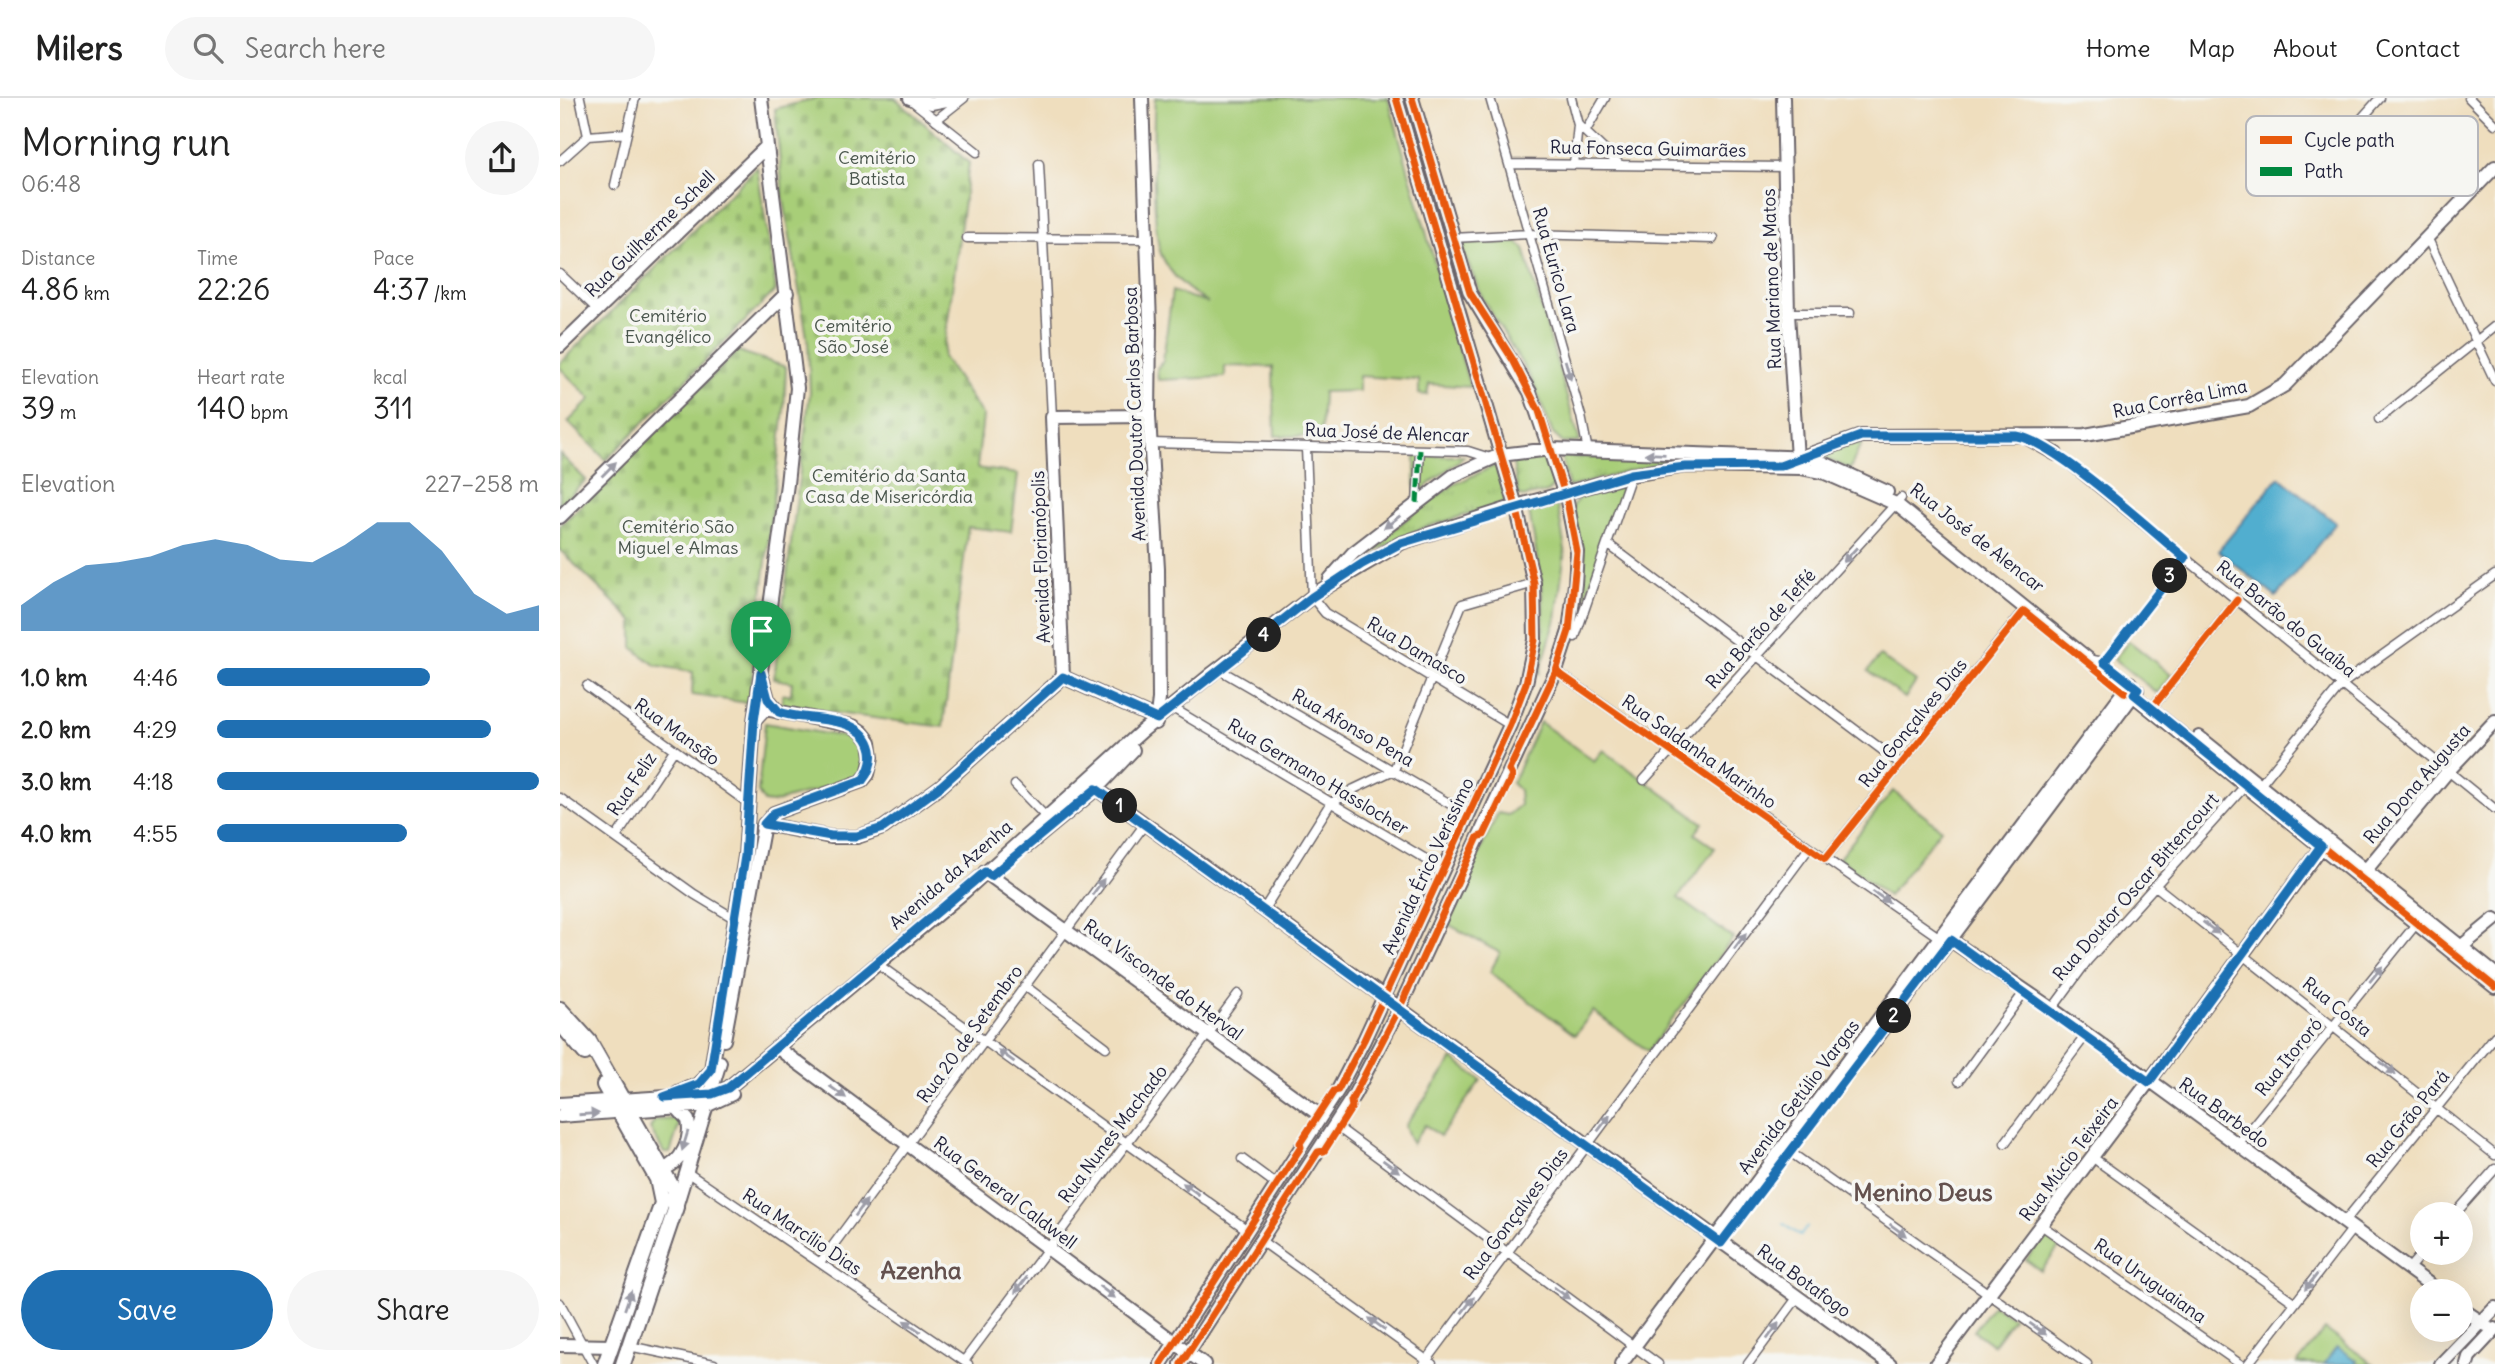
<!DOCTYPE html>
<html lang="en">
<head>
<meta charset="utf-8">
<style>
  body { margin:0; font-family:Delius,sans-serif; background:#f6f6f6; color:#222; height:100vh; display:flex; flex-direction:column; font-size:26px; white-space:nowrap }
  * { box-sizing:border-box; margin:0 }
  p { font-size:23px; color:#767676 }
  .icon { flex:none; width:38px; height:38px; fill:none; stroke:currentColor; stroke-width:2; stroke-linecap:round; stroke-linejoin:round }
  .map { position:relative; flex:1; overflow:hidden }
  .details { display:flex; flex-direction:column; background:#fff; width:560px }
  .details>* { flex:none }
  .buttons { position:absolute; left:1850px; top:1104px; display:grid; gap:14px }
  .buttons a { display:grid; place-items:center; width:63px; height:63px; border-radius:50%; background:#fff; box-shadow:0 7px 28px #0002; font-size:35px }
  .pin { position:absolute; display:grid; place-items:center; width:60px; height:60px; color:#fff; margin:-72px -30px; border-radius:50% 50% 50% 0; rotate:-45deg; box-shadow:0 0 7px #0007 }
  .pin .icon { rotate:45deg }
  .km { position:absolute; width:35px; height:35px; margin:-18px; border-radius:50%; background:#222; color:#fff; font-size:19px; line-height:35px; text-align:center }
  .round { display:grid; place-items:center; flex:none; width:74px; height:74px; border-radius:37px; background:#f6f6f6 }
  .overview { display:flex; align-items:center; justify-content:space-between; height:119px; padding:0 21px }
  h1 { font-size:38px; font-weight:600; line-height:52px }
  .stats { display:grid; grid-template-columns:repeat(3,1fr); gap:10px; height:119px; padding:7px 21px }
  .stats div { display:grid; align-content:center }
  .stats b { font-size:30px; font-weight:600 }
  .stats small { font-size:19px; font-weight:400 }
  .stats p { font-size:19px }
  .chart { height:196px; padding:14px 21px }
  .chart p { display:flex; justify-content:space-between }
  .chart svg { width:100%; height:126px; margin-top:7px; fill:#1f6fb2; opacity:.7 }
  .cta { display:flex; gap:14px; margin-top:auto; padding:14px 21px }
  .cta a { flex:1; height:80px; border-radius:42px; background:#1f6fb2; color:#fff; font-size:28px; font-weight:600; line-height:80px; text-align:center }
  .cta a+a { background:#f6f6f6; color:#222 }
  ul { padding:0 21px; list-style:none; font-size:23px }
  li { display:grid; grid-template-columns:112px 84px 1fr; align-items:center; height:52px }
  li i { height:18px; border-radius:9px; background:#1f6fb2 }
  header { display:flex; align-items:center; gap:42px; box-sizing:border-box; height:98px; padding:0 35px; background:#fff; border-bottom:2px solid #e0e0e0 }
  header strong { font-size:33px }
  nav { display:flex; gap:38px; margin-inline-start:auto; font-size:24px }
  .search { width:490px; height:63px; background:#f6f6f6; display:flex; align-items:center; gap:18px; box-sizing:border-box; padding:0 24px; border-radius:38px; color:#767676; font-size:26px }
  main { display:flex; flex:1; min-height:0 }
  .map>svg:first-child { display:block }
  .grass { fill:url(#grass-tufts); stroke:#65785a; stroke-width:2 }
  .cemetery { fill:url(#cemetery-stones); stroke:#65785a; stroke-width:2 }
  .park { fill:#a8ce78; stroke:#65785a; stroke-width:2 }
  .water { fill:#51aecf; stroke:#3a6885; stroke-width:2 }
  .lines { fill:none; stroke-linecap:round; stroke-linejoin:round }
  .stream { stroke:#51aecf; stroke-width:2 }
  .street-casing { stroke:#6a6469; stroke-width:11 }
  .secondary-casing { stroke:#6a6469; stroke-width:16 }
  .primary-casing { stroke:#6a6469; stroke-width:18 }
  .street { stroke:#fff; stroke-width:8 }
  .secondary { stroke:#fff; stroke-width:12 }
  .primary { stroke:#fff; stroke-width:14 }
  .quiet { stroke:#00873e; stroke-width:5; stroke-dasharray:10 5; stroke-linecap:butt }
  .cycleway-casing { stroke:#f6f6f2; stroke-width:11 }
  .cycleway { stroke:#e8590c; stroke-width:7 }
  .oneway { fill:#9c9ca7 }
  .route-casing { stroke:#fff; stroke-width:14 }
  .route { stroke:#1f6fb2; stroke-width:9 }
  .labels { text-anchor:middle; stroke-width:7; stroke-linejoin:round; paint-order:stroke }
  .street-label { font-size:18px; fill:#22223b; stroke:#f6f6f2 }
  .park-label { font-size:18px; fill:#4a564d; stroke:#f6f6f2 }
  .district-label { font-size:24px; font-weight:bold; fill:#64514e; stroke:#f6f6f2 }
  .key { fill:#f6f6f2; stroke:#b6b6bb; stroke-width:2 }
  .key-label { font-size:19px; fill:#22223b }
</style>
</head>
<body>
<header>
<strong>Milers</strong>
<div class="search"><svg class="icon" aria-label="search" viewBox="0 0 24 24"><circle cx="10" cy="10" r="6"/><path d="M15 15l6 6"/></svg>Search here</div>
<nav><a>Home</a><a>Map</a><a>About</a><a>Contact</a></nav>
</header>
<main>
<section class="details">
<div class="overview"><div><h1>Morning run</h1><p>06:48</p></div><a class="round"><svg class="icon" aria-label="share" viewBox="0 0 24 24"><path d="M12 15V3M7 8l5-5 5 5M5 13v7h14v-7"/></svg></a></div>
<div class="stats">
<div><p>Distance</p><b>4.86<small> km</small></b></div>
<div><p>Time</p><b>22:26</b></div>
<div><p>Pace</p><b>4:37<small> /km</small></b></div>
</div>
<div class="stats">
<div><p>Elevation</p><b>39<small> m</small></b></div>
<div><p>Heart rate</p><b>140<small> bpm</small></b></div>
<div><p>kcal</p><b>311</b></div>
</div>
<div class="chart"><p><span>Elevation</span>227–258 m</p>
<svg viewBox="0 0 160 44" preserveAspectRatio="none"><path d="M0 44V35L10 27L20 21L30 20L40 18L50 14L60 12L70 14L80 19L90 20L100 14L110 6L120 6L130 16L140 31L150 38L160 35V44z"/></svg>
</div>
<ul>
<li><b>1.0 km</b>4:46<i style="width:66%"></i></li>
<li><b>2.0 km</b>4:29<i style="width:85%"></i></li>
<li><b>3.0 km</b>4:18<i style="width:100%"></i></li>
<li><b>4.0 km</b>4:55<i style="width:59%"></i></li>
</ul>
<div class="cta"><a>Save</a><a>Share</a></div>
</section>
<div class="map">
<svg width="1935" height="1266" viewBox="0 0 1935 1266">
  <defs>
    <pattern id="grass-tufts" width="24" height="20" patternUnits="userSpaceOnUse" patternTransform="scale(1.75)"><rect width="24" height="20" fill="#a8ce78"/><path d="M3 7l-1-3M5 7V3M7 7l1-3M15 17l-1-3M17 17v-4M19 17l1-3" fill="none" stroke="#90b169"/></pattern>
    <pattern id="cemetery-stones" width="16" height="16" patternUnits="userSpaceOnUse" patternTransform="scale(1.75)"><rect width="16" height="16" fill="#a8ce78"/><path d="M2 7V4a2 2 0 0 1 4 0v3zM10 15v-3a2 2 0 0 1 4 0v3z" fill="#90b169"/></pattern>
  </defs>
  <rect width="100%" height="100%" fill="#f6f6f2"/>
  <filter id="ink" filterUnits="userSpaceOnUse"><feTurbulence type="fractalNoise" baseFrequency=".0143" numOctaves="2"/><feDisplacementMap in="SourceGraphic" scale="14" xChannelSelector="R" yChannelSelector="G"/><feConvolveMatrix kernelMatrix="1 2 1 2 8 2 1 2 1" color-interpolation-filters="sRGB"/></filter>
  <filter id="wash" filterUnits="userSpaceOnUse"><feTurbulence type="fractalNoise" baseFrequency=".00686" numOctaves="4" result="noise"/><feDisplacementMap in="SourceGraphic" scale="28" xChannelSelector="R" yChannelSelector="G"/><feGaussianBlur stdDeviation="1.57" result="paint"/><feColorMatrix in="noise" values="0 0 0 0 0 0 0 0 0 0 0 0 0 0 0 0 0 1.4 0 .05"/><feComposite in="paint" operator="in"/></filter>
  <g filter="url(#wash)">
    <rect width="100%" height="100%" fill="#efdebe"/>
    <!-- grass -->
    <path class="grass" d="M981,357L989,366L994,387L988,394L962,399L958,395L953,365Z
      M1001,358L1112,360L1115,361L1009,389Z
      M936,367L946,405L862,430L797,463L861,409L895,386Z"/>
    <!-- cemetery -->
    <path class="cemetery" d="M257,0H335L409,65L383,259L423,318L417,370L458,376L451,434L408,429L383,629L229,609L222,606V597L231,596L232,584L214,581L250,294L248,245L223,97L215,11Z
      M197,69L216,192L46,362L8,324L31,301L0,270V265Z
      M178,253L226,269L224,312L189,605L132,597L133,574L95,567L73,550V523L0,452V428Z
      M0,356L26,382L0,407Z"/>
    <!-- park -->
    <path class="park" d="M828,0L910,289L869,286L867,297L859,296V282L799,278V293L763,294L761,338H715L713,269L665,268V279L598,282L597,270L603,263L612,193L648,205C628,192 611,179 601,156C592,134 593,27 595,0Z
      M906,145H958L964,150L1020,344L1003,345L993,336L973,284L923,201L901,149Z
      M1302,344L1290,371L1254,356Z
      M855,358H905L860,393L855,391Z
      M1058,388L1062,391L1018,521L1019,487L1013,408L1020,398Z
      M997,405L1005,452L996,521L979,577C989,518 980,472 969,414Z
      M1569,543L1611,577L1597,595L1554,561Z
      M1320,558L1356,584L1345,600L1308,573Z
      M980,624L1034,663L1043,652L1143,725L1135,736L1155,750L1118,800L1173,840L1088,953L1033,913L1015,937L930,874L940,855L886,825L938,715L948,717L960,707L959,692L952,685Z
      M205,625L296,641L307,659L303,673L293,682L212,705L204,704L198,694Z
      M1333,693L1381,731L1328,798L1279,760Z
      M893,961L921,982L880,1038L865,1027L852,1046L845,1028Z
      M116,1021L119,1027L110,1055H104L90,1030L95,1022Z
      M1485,1136L1500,1148L1481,1173L1466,1162Z
      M1433,1207L1453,1220L1433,1247L1414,1233Z
      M1765,1231L1813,1266H1737Z"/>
    <!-- water -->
    <path class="water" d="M1719,379L1776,425L1716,499L1658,453Z
      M1777,1249L1797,1263L1795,1266H1764Z"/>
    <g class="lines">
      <!-- stream -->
      <path class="stream" d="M1224,1126L1240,1138L1247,1129"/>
    </g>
  </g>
  <g filter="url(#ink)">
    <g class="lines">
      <defs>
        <path id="street" d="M20,0L28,38
          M930,0L1021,318L1028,353
          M1011,0L1018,27L1060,67
          M1909,0L1935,26
          M351,2L417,54
          M376,22L404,0
          M1025,34L1045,0
          M1778,47L1820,0
          M0,63L28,38L67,35
          M479,66L492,319
          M949,66L1226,69
          M1014,66L1018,27
          M55,87L75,0
          M1867,139L1935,283
          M407,140L587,141
          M893,140L969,136L1153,141
          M0,176L37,211
          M1228,215H1290
          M1819,321L1935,228
          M591,345L908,353L930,360
          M746,350L752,499L765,515L950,627
          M1494,354L1935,711
          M857,405L860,352
          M1049,447L1341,666
          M1015,539L1071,377
          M1533,562L1544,564L1625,460
          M660,572L909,717
          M996,573L1380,840
          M27,588L188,705
          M1596,605L1677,502
          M616,612L884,772
          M1084,682L1341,400
          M455,687L487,720
          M1697,691L1782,586L1935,477
          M0,700L134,796L177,822
          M57,738L114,652
          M1265,761L1466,510
          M1597,789L1935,1057
          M704,811L770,706L794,691L834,672L902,506L974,485
          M323,870L686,1131
          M465,888L546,949
          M1492,911L1528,862L1685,688
          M1399,983L1465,893
          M776,1028L1098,1266
          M1445,1045L1526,937
          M1678,1046L1857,825
          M1223,1049L1527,1266
          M1532,1059L1735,1205
          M682,1061L716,1086
          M128,1075L408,1266
          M1895,1116L1935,1071
          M1785,1123L1935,938
          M1481,1127L1680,1266
          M700,1142L872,1266
          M260,1165L585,726
          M1850,1169L1862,1155
          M0,1205L33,1266
          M69,1248L154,1266
          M404,1263L678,896
          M864,1266L1249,750
          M1188,1266L1237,1200
          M1688,1266L1793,1130"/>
        <path id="secondary" d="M350,0L371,5L397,0
          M582,0L590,226L589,318L598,471L599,601L596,625
          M1223,0L1228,215L1237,361
          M0,248L206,49
          M1468,340L1496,356
          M1245,358L1301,338L1525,337L1689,308L1725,287L1935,69
          M0,419L227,195
          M770,481L793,455L893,378L940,357L991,351L1253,360L1327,394
          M202,579L208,601L219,614
          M503,579L492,319L589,318
          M503,579L597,621
          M194,623L205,611L293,628L302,634L310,644L312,659L308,676L302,683L214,715L202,730
          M1639,639L1935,876
          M527,684L1330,1266
          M204,726L271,739H297L323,730L381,688L503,579
          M467,748L536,691L573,652
          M1806,772L1889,672L1935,623
          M425,774L761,1018
          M1386,839L1492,911L1880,1194
          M1896,853L1935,821
          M164,942L204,726
          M1307,953L1577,592
          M223,954L644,1266
          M118,994L139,986L151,972L185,758L194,623L227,386L237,290L201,0
          M0,1006L152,996L168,990L404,794L582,633L653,575L758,494L841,445L956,408L1071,377L1125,368L1241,370L1265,375L1336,406L1935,889
          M0,1018L148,1007L172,996
          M103,1071C122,1065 132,1041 128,1022L117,1010
          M116,1109L160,964
          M1900,1210L1926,1227
          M0,1247L52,1248
          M601,1266L778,992L804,942L950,627L966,585L975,542L974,485L956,408L836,0
          M621,1266L794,997L839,911L996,573L1009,533L1015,486L1017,454L1007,403L970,294L910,195L852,0
          M1061,1266L1570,585
          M1376,1266L1596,974L1765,744
          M1881,1266L1935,1210
          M1907,1266L1909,1259L1935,1231"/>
        <path id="primary" d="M0,911L29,943L114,1092L116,1109L63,1266
          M0,925L25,955
          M44,987L97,1081L102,1105L45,1266"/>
      </defs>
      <!-- street casing -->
      <use href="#street" class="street-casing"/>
      <!-- secondary casing -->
      <use href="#secondary" class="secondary-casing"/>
      <!-- primary casing -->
      <use href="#primary" class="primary-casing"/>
      <!-- street -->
      <use href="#street" class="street"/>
      <!-- secondary -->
      <use href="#secondary" class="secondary"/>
      <!-- primary -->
      <use href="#primary" class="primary"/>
      <!-- quiet -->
      <path class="quiet" d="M857,405L860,352"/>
      <defs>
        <path id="cycleway" d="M996,573L1265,761L1464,513L1564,594L1574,596L1935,889
          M1596,605L1677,502
          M601,1266L741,1049L740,1045L774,993L778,992L804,942L950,627L966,585L975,542L974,485L956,408L836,0
          M621,1266L758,1054L764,1053L792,1009L791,1003L839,911L918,739L924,737L952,678L949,672L996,573L1009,533L1017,454L1007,403L979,313L953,262L910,195L852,0"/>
      </defs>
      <!-- cycleway casing -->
      <use href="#cycleway" class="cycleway-casing"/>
      <!-- cycleway -->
      <use href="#cycleway" class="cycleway"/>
    </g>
    <!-- one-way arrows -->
    <defs><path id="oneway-solid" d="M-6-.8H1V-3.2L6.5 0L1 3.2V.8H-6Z" transform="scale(1.75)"/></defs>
    <g class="oneway">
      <use href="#oneway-solid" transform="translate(1008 272) rotate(74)"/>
      <use href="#oneway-solid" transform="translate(1095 356) rotate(-178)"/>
      <use href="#oneway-solid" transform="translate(49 371) rotate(-45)"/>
      <use href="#oneway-solid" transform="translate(832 424) rotate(142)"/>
      <use href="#oneway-solid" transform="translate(1290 457) rotate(132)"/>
      <use href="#oneway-solid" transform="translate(538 789) rotate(-54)"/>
      <use href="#oneway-solid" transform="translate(1321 799) rotate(34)"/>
      <use href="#oneway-solid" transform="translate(1651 830) rotate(37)"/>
      <use href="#oneway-solid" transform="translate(1180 843) rotate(-53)"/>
      <use href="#oneway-solid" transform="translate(1816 876) rotate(-51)"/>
      <use href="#oneway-solid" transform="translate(446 958) rotate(-144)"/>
      <use href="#oneway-solid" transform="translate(1828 970) rotate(39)"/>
      <use href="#oneway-solid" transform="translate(278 994) rotate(36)"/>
      <use href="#oneway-solid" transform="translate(29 1016) rotate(-4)"/>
      <use href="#oneway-solid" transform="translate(1044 1025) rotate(-53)"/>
      <use href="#oneway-solid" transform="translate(125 1043) rotate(107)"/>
      <use href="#oneway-solid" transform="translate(831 1068) rotate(36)"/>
      <use href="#oneway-solid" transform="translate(631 1091) rotate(-144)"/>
      <use href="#oneway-solid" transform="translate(301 1110) rotate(-54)"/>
      <use href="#oneway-solid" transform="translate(1338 1132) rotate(36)"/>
      <use href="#oneway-solid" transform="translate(1751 1184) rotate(128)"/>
      <use href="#oneway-solid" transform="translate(461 1187) rotate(127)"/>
      <use href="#oneway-solid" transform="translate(547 1194) rotate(37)"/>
      <use href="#oneway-solid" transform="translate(1002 1195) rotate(36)"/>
      <use href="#oneway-solid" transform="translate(68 1202) rotate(-71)"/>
      <use href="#oneway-solid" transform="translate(908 1207) rotate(-53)"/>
      <use href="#oneway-solid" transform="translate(817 1226) rotate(-144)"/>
      <use href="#oneway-solid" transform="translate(352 1228) rotate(-146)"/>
      <use href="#oneway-solid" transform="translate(1478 1231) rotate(35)"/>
      <use href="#oneway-solid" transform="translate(1213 1233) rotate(-54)"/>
    </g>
  </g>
  <g class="lines" filter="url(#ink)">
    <defs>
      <path id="route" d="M1301,338H1457C1497,345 1589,431 1625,460L1544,564L1578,591L1574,596L1761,748L1589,984L1391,842L1161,1145L536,691L431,778L425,774L168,990L152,996L104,999L139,986L151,972L185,758L194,623L201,575L208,601L219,614C247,625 303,614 311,652C313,664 310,673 302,683L214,715L204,726L271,738H297L323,730L381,688L503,579L597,621L752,499L802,466L841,445L1071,376L1125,369L1220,368Z"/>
    </defs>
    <!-- route casing -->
    <use href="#route" class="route-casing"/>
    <!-- route -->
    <use href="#route" class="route"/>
  </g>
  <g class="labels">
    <!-- street labels -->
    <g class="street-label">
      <text transform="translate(1088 51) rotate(1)" y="6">Rua Fonseca Guimarães</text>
      <text transform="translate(90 136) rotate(-44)" y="6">Rua Guilherme Schell</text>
      <text transform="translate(996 172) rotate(74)" y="6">Rua Eurico Lara</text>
      <text transform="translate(1212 181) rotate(-92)" y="6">Rua Mariano de Matos</text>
      <text transform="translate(1620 301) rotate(-11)" y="6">Rua Corrêa Lima</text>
      <text transform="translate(575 316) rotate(-92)" y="6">Avenida Doutor Carlos Barbosa</text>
      <text transform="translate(827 335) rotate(2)" y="6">Rua José de Alencar</text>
      <text transform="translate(1417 440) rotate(38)" y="6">Rua José de Alencar</text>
      <text transform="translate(481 459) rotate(-92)" y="6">Avenida Florianópolis</text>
      <text transform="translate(1726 521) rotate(39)" y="6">Rua Barão do Guaíba</text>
      <text transform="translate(1201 531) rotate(-48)" y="6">Rua Barão de Teffé</text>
      <text transform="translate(857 553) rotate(31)" y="6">Rua Damasco</text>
      <text transform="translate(1353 625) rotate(-51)" y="6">Rua Gonçalves Dias</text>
      <text transform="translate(793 630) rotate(30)" y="6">Rua Afonso Pena</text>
      <text transform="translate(117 634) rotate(36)" y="6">Rua Mansão</text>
      <text transform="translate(1139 654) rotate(35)" y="6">Rua Saldanha Marinho</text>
      <text transform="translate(758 679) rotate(31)" y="6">Rua Germano Hasslocher</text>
      <text transform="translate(72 686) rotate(-56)" y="6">Rua Feliz</text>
      <text transform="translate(1857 686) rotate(-49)" y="6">Rua Dona Augusta</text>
      <text transform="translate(868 768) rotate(-65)" y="6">Avenida Érico Veríssimo</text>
      <text transform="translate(391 777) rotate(-41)" y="6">Avenida da Azenha</text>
      <text transform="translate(1576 789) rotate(-49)" y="6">Rua Doutor Oscar Bittencourt</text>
      <text transform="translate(603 882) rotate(36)" y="6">Rua Visconde do Herval</text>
      <text transform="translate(1777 909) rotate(39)" y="6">Rua Costa</text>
      <text transform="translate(410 936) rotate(-54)" y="6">Rua 20 de Setembro</text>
      <text transform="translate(1729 959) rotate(-51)" y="6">Rua Itororó</text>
      <text transform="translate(1239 999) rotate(-53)" y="6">Avenida Getúlio Vargas</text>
      <text transform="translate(1664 1015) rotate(36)" y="6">Rua Barbedo</text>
      <text transform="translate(1848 1021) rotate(-51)" y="6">Rua Grão Pará</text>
      <text transform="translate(553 1036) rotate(-53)" y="6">Rua Nunes Machado</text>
      <text transform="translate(1509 1061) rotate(-53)" y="6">Rua Múcio Teixeira</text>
      <text transform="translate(445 1095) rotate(37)" y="6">Rua General Caldwell</text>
      <text transform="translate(956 1116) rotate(-53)" y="6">Rua Gonçalves Dias</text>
      <text transform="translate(242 1134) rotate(34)" y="6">Rua Marcílio Dias</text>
      <text transform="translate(1244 1183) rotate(36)" y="6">Rua Botafogo</text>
      <text transform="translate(1590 1183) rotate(35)" y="6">Rua Uruguaiana</text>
    </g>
    <!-- park labels -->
    <g class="park-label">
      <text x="317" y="66">Cemitério<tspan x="317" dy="21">Batista</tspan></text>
      <text x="108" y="224">Cemitério<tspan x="108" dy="21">Evangélico</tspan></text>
      <text x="293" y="234">Cemitério<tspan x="293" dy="21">São José</tspan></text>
      <text x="329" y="384">Cemitério da Santa<tspan x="329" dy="21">Casa de Misericórdia</tspan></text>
      <text x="118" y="435">Cemitério São<tspan x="118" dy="21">Miguel e Almas</tspan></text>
    </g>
    <!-- district labels -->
    <g class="district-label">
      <text x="1363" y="1103">Menino Deus</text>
      <text x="361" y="1181">Azenha</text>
    </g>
  </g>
  <!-- legend -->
  <rect x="1686" y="18" width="232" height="80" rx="10" class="key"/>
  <rect x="1700" y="38" width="32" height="8" fill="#e8590c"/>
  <rect x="1700" y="69" width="32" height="9" fill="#00873e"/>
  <g class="key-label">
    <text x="1744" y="49">Cycle path</text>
    <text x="1744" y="80">Path</text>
  </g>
</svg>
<div class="buttons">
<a>+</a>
<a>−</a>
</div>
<div class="pin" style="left:201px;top:575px;background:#1e9e55"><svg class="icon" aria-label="arrive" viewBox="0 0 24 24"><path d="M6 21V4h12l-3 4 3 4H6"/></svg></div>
<b class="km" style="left:560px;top:708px">1</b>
<b class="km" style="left:1334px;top:918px">2</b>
<b class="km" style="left:1610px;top:478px">3</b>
<b class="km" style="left:704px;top:537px">4</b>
</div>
</main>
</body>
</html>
